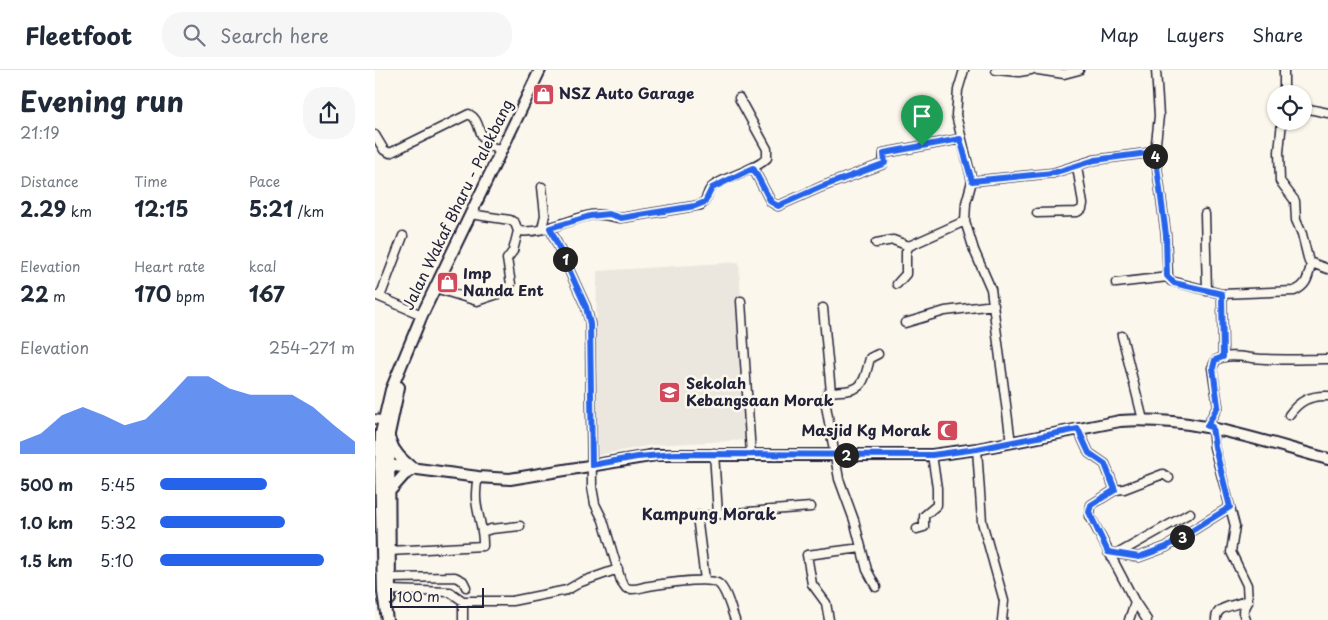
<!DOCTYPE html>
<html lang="en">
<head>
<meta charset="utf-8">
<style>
  body { margin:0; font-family:"Playpen Sans",sans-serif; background:#f6f6f7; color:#1f2937; height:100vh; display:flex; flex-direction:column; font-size:19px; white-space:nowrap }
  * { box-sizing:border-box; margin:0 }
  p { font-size:16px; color:#747a83 }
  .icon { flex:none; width:28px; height:28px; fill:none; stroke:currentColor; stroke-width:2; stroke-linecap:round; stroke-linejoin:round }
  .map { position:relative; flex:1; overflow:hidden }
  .drawer { display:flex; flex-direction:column; background:#fff; width:375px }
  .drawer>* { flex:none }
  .fabs { position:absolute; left:892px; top:15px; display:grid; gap:10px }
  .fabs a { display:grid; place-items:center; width:45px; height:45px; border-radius:50%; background:#fff; box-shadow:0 1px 4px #0004; font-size:25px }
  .scale { position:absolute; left:15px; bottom:12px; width:94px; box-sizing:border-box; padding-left:5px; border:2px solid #22223b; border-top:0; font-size:14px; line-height:18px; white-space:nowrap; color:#22223b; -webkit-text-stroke:4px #fbf7ec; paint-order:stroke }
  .pin { position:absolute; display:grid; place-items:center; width:42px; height:42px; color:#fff; margin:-51px -21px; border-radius:50% 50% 50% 0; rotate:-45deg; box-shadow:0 0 5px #0007 }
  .pin .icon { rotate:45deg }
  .km { position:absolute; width:25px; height:25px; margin:-12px; border-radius:50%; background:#222; color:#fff; font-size:14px; line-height:25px; text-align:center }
  .round { display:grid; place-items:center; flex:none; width:52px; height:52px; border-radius:20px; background:#f6f6f7 }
  .head { display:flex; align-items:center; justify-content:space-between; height:85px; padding:0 20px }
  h1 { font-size:28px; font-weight:700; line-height:38px }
  .figures { display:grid; grid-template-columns:repeat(3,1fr); gap:8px; height:85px; padding:5px 20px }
  .figures div { display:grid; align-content:center }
  .figures b { font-size:21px; font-weight:700 }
  .figures small { font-size:14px; font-weight:400 }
  .figures p { font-size:14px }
  .chart { height:140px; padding:10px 20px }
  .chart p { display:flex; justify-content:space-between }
  .chart svg { width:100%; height:90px; margin-top:5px; fill:#2563eb; opacity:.7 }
  ul { padding:0 20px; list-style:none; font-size:16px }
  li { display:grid; grid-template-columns:80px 60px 1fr; align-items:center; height:38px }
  li i { height:12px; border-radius:6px; background:#2563eb }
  header { display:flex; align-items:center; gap:30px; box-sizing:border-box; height:70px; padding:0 25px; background:#fff; border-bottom:1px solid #e0e1e3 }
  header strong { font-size:24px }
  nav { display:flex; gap:28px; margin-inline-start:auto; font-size:18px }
  .search { width:350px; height:45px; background:#f6f6f7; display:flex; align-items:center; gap:12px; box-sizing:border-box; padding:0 18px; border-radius:20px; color:#747a83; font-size:19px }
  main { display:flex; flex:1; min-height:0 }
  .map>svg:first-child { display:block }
  .built { fill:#ebe7df }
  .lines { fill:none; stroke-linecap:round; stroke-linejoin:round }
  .minor-casing { stroke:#22223b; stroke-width:11 }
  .major-casing { stroke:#22223b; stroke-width:14 }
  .minor { stroke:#fbf7ec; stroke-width:8 }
  .major { stroke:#fbf7ec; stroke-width:10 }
  .route-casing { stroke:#fff; stroke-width:10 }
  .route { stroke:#2563eb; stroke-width:6 }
  .labels { text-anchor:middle; stroke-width:5; stroke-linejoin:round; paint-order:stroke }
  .poi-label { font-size:15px; font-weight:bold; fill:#22223b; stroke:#fbf7ec; text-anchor:start }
  .street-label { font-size:15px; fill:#22223b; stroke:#fbf7ec }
  .neighbourhood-label { font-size:16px; font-weight:bold; fill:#22223b; stroke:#fbf7ec }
</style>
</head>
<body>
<header>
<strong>Fleetfoot</strong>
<div class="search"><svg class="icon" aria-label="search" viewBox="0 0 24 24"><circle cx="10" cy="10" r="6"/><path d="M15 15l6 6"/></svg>Search here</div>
<nav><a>Map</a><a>Layers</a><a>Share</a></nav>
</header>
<main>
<section class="drawer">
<div class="head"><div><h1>Evening run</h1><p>21:19</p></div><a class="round"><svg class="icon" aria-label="share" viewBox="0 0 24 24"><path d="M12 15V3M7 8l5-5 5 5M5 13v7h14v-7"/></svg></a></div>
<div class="figures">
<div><p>Distance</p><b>2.29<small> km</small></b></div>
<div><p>Time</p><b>12:15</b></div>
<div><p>Pace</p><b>5:21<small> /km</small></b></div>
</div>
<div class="figures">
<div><p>Elevation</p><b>22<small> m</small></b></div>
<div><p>Heart rate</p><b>170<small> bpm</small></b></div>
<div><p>kcal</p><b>167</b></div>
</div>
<div class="chart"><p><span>Elevation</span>254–271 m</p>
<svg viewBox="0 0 160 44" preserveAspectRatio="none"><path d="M0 44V38L10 34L20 25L30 21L40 25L50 30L60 27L70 17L80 6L90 6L100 12L110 15L120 15L130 15L140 21L150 30L160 38V44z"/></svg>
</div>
<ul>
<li><b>500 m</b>5:45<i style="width:55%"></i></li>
<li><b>1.0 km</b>5:32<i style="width:64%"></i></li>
<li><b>1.5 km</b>5:10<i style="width:84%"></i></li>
</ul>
</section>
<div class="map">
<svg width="953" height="550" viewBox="0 0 953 550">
  <rect width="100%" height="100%" fill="#fbf7ec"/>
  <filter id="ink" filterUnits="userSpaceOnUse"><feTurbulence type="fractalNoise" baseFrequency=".02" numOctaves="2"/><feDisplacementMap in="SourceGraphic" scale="10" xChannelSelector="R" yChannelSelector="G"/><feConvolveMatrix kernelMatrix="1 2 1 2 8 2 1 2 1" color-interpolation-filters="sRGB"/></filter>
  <g filter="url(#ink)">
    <!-- built -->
    <path class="built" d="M364,192L373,370L277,375L219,386L222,201Z"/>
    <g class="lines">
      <defs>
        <path id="minor" d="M589,0L583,20L581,45L597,111L591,133L590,151L599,180L616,219L636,373
          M621,0L644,2L656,0
          M663,0L689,4L704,0
          M781,0L784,46L780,82L791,165L793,207L796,211L847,224L919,221C932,216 933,207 936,195
          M909,0V24
          M929,38L953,43
          M907,51L904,82L905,111L920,131L921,150L927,164L934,192L953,199
          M0,65L9,80L15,83L94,44C109,52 98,69 125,81
          M378,98L396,132L403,136L446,117L508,94L509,83L585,69
          M597,111L678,103L719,90L780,82
          M167,117L170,145L167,159
          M662,143L702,142L707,139L708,134L702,96
          M95,144L135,150L140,153L143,161C168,164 192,150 216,145C227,143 236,147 246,148L326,135C333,130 331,124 336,118C350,105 377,103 392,88V79L364,28
          M830,144L832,221
          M175,158L211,237L215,253L217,417L220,434L228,450L246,511L251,518C260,521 266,517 274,516C287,514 335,506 344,514C352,521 356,540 360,550
          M501,173L518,170L534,176
          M741,213L793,207
          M522,214L531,204V182L534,176L590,151
          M60,218L102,231L129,222L136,214L132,189L138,181L143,161
          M847,224L848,287
          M0,225L47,245
          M5,227L28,166
          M366,231L376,384
          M448,238L456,322
          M530,253L570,241L619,235
          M747,266L768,350
          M914,345C924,331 935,325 953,326
          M0,349L14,352
          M832,356L843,336L837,298L841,290C856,282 874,289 890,289C911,290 932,289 953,289
          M837,357L839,377L860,456L856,482L872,515L873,532L868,542L871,550
          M703,359L714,383L730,394L740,420L716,435L715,446L760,532L772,550
          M602,379L607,452L629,531L627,550
          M339,383L343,444
          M740,420L749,419L788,404L794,408
          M542,459L549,457V446L562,435V418L557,385
          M107,462L116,459L145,456
          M14,481L108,476C109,450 96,438 103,407
          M733,482L764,487L791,477L855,437
          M742,484L815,443
          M15,508L80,507L88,511L91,517
          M330,510L322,446L436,437
          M501,517L492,500L479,450L464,409L450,330L453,322C487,320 487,320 495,288L503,284
          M15,520L75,522L88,531H137L192,520L206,512L243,499
          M88,531V550
          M454,550L451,533L437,514L432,485L486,478
          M754,550L760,532
          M841,550C840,534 863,537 873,529"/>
        <path id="major" d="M15,370C19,382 26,389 36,397
          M5,394L103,407L135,409L281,385H557L602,379L745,351C818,346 883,370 953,389
          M13,423L29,405L39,399
          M15,529L14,364L24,317
          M12,550L8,522L5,394L6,363L16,320L47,245L165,0"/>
      </defs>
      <!-- minor casing -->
      <use href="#minor" class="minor-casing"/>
      <!-- major casing -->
      <use href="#major" class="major-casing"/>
      <!-- minor -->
      <use href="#minor" class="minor"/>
      <!-- major -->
      <use href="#major" class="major"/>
    </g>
  </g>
  <g class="lines" filter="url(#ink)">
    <defs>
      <path id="route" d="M585,69L597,111L678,103L720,90L780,82L791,165L792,206L799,213L847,224L848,287L840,290L838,298L843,336L832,356L837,357L840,377L855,437L791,477L764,487L733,482L714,442L716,435L740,420L730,394L714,383L703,359L602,379L557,385L300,384L262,387L217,395L215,254L211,237L175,158L215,146L234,144L246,148L320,136L330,132L337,118L378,98L396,132L403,136L446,117L508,94L510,93L509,83Z"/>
    </defs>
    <!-- route casing -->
    <use href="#route" class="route-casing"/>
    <!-- route -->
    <use href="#route" class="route"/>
  </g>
  <!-- icons -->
  <defs>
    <symbol id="shop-square" viewBox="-11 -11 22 22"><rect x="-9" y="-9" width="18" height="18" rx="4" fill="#d1495b" stroke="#fbf7ec"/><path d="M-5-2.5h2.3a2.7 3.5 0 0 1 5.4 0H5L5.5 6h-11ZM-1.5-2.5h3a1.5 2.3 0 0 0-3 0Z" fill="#fff"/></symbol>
    <symbol id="school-square" viewBox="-11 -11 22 22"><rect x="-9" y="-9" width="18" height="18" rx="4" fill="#d1495b" stroke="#fbf7ec"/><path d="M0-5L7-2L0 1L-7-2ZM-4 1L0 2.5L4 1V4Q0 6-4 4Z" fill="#fff"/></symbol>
    <symbol id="mosque-square" viewBox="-11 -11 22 22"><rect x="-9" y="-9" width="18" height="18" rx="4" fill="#d1495b" stroke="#fbf7ec"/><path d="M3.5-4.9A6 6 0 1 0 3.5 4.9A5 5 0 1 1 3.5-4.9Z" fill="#fff"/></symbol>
  </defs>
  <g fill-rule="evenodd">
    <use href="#shop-square" x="156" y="12" width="25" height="25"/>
    <use href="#shop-square" x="60" y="200" width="25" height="25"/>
    <use href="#school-square" x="282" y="310" width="25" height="25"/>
    <use href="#mosque-square" x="560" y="348" width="25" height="25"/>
  </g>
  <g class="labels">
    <!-- poi labels -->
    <g class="poi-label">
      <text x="184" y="29">NSZ Auto Garage</text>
      <text x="88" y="209">Imp<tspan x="88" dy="17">Nanda Ent</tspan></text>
      <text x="311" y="319">Sekolah<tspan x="311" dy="17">Kebangsaan Morak</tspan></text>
      <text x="556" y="366" text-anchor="end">Masjid Kg Morak</text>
    </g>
    <!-- street labels -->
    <g class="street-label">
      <text transform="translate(83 135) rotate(-64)" y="5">Jalan Wakaf Bharu - Palekbang</text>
    </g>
    <!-- neighbourhood labels -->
    <g class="neighbourhood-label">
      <text x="334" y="450">Kampung Morak</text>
    </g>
  </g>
</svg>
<div class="fabs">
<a><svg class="icon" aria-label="locate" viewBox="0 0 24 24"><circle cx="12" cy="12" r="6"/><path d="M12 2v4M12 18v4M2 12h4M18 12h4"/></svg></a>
</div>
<div class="scale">100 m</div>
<div class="pin" style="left:547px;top:76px;background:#1e9e55"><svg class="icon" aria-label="arrive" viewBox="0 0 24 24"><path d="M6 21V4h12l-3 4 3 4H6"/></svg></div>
<b class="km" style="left:190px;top:189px">1</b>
<b class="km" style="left:471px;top:385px">2</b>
<b class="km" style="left:807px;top:467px">3</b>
<b class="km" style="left:780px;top:86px">4</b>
</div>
</main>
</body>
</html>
